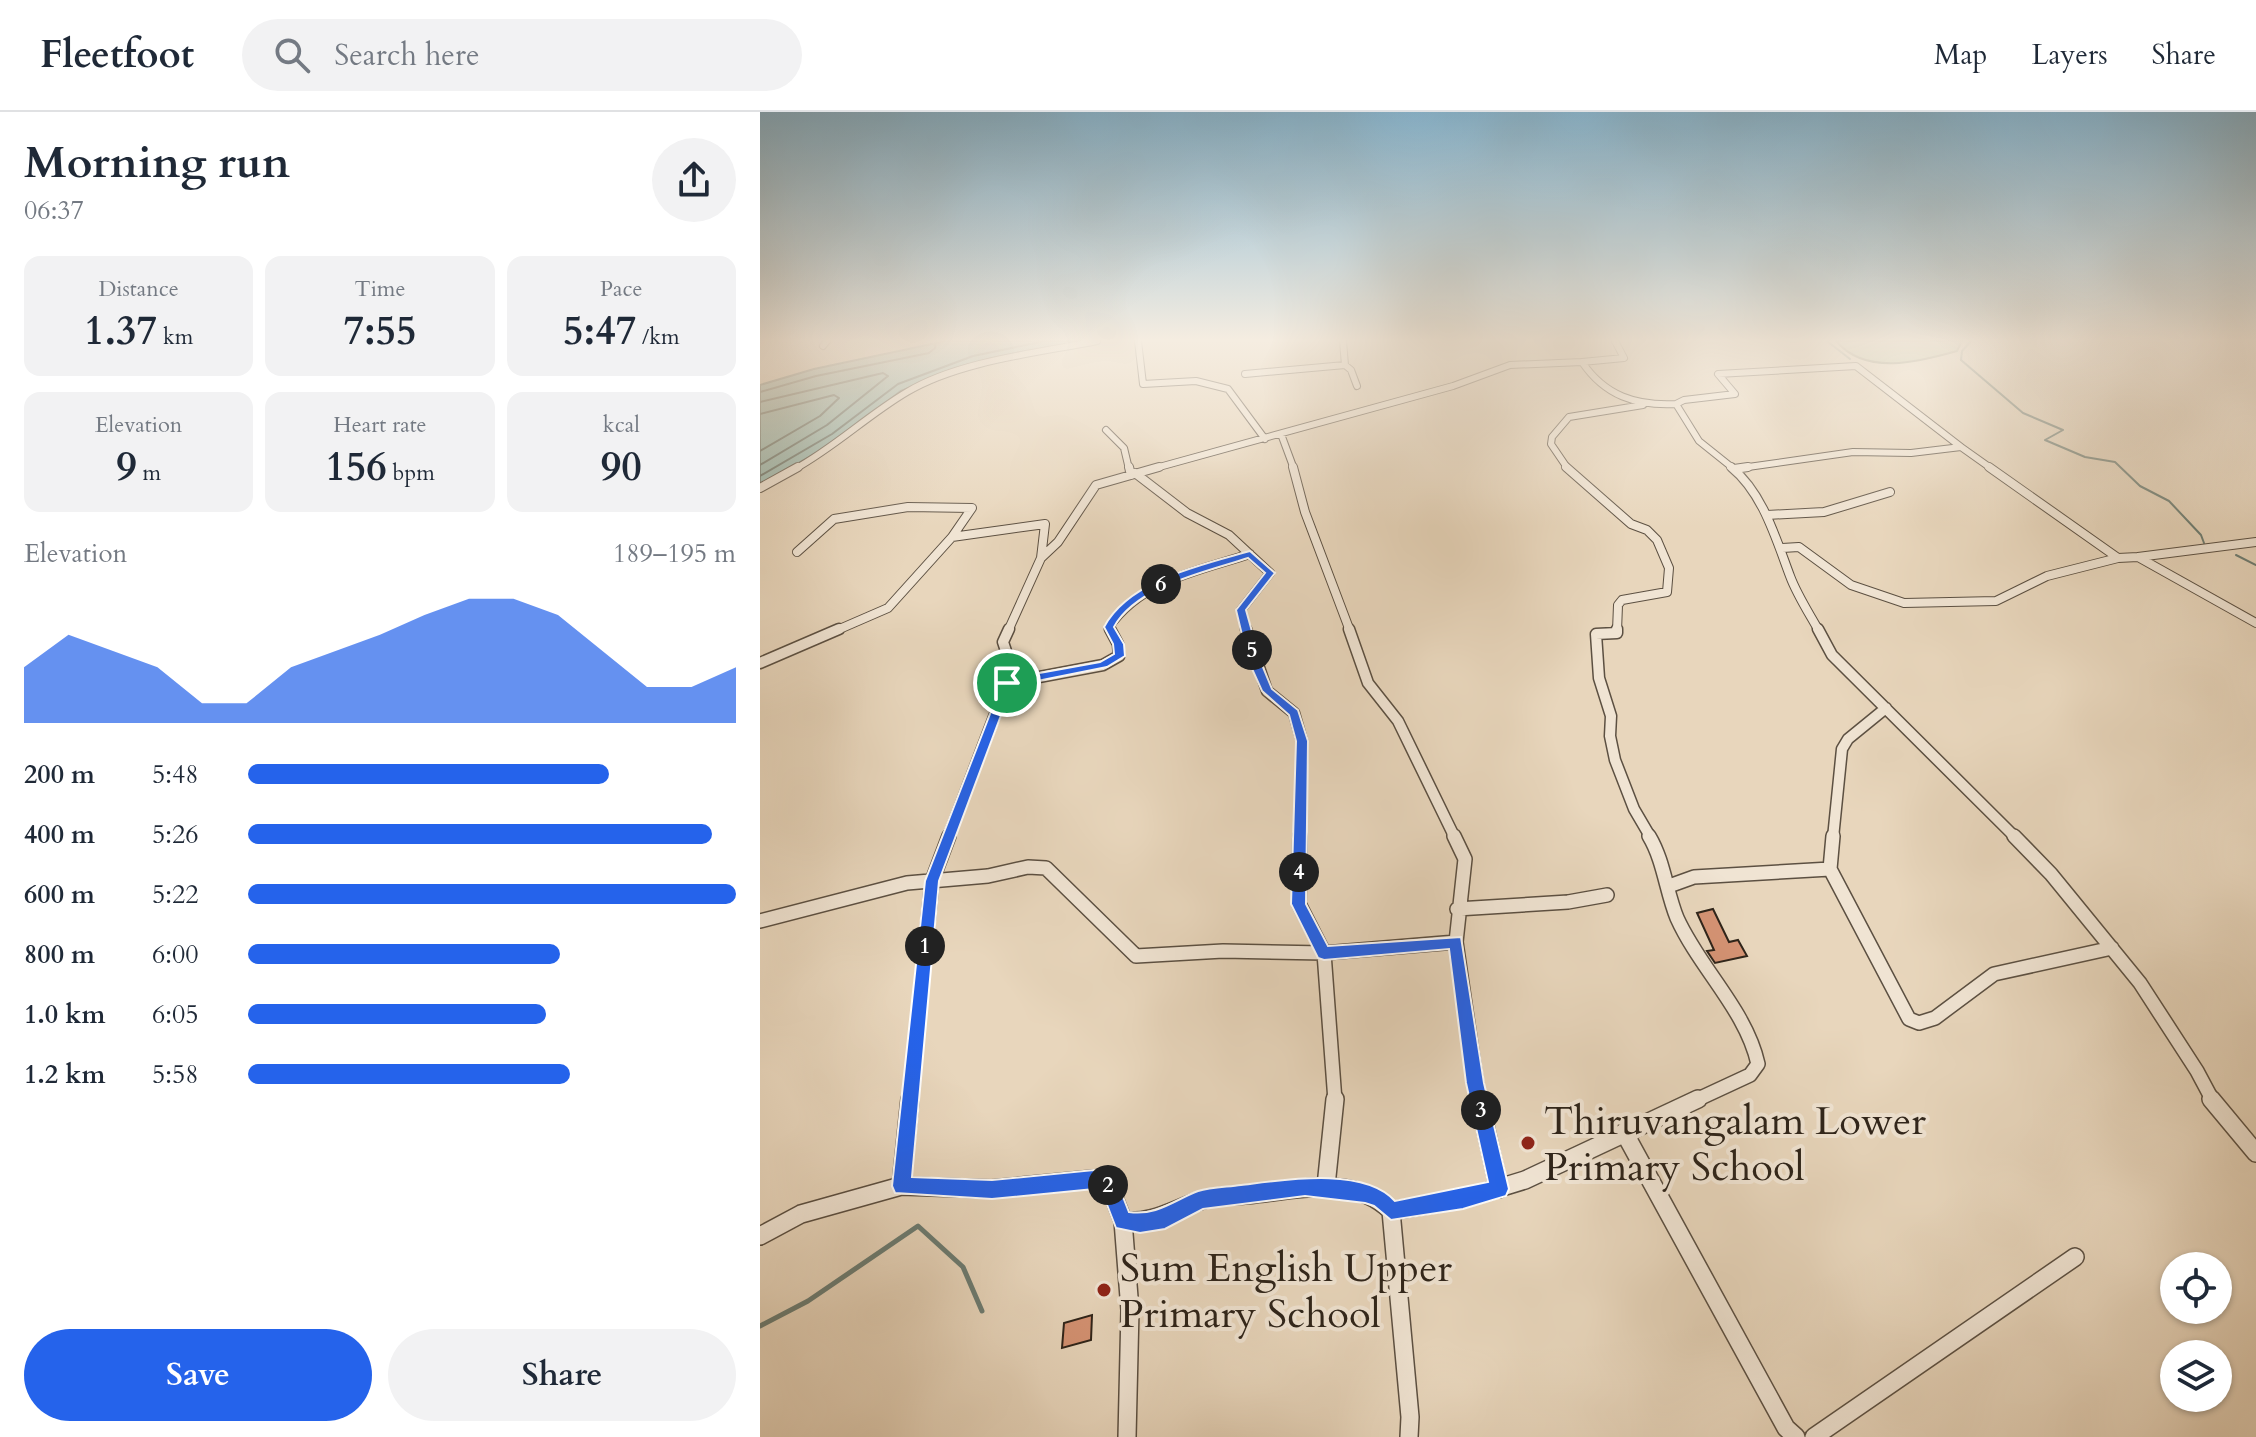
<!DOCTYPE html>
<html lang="en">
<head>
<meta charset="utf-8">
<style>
  body { margin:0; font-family:Cardo,serif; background:#f2f2f3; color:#1f2937; height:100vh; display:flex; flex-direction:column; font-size:30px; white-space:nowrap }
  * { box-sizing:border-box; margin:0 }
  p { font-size:26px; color:#747a83 }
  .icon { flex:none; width:44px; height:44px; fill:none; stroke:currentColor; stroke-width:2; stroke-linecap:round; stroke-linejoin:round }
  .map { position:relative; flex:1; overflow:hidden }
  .drawer { display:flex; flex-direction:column; background:#fff; width:760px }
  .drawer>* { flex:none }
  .controls { position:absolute; left:1400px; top:1140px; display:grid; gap:16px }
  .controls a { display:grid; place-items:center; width:72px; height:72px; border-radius:50%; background:#fff; box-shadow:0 2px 6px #0004; font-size:40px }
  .pin { position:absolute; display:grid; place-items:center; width:68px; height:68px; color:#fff; margin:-34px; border:4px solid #fff; border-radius:50%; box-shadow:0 2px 8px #0007 }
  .km { position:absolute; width:40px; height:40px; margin:-20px; border-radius:50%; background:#222; color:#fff; font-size:22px; line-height:40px; text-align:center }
  .round { display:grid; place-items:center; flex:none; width:84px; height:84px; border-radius:42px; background:#f2f2f3 }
  .head { display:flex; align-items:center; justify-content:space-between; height:136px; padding:0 24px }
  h1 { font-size:44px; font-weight:600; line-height:60px }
  .metrics { display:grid; grid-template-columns:repeat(3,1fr); gap:12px; height:136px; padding:8px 24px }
  .metrics div { display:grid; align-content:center; border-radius:16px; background:#f2f2f3; text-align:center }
  .metrics b { font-size:40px; font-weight:600 }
  .metrics small { font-size:22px; font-weight:400 }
  .metrics p { font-size:22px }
  .chart { height:224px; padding:16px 24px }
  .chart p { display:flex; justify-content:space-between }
  .chart svg { width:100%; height:144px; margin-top:8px; fill:#2563eb; opacity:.7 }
  .primary-button { display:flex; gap:16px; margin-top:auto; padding:16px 24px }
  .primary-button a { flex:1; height:92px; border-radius:48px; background:#2563eb; color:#fff; font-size:32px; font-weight:600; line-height:92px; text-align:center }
  .primary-button a+a { background:#f2f2f3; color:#1f2937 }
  ul { padding:0 24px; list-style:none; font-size:26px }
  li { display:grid; grid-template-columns:128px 96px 1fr; align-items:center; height:60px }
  li i { height:20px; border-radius:10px; background:#2563eb }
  header { display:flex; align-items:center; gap:48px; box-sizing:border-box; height:112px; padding:0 40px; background:#fff; border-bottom:2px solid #e0e1e3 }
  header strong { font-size:38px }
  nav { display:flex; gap:44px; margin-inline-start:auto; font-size:28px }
  .search { width:560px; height:72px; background:#f2f2f3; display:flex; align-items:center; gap:20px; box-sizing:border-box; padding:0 28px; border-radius:44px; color:#747a83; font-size:30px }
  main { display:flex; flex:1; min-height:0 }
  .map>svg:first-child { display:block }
  .green { fill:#b3be93; stroke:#707156; stroke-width:2 }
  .water { fill:#97b9af; stroke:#6d7d73; stroke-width:2 }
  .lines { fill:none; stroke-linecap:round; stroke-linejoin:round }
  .shore { stroke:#626e64; stroke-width:2 }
  .stream-far1 { stroke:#6d7d73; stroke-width:2 }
  .stream { stroke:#6d7d73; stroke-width:5 }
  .building { fill:#d59374; stroke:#2e241a; stroke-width:2 }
  .street-far4-casing { stroke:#5c5042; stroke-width:8 }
  .street-far3-casing { stroke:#5c5042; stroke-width:10 }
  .street-far2-casing { stroke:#5c5042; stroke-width:13 }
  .street-far1-casing { stroke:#5c5042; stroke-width:16 }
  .street-casing { stroke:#5c5042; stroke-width:20 }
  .street-far4 { stroke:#f0e4d3; stroke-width:6 }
  .street-far3 { stroke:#f0e4d3; stroke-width:8 }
  .street-far2 { stroke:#f0e4d3; stroke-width:10 }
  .street-far1 { stroke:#f0e4d3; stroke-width:13 }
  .street { stroke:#f0e4d3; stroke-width:17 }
  .route { fill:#2563eb; stroke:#fff; stroke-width:2; fill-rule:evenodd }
  .poi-dot { fill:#8f2418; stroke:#f0e4d3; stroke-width:3 }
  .labels { text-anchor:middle; stroke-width:8; stroke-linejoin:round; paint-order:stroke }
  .near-poi-label { font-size:40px; fill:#2e241a; stroke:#f0e4d3; text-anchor:start }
</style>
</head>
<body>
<header>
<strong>Fleetfoot</strong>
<div class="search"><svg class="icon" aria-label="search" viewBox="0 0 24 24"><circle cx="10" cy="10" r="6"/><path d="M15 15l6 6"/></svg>Search here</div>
<nav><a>Map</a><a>Layers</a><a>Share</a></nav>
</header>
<main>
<section class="drawer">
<div class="head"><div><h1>Morning run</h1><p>06:37</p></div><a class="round"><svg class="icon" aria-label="share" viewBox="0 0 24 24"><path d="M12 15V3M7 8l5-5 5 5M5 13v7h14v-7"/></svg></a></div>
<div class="metrics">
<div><p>Distance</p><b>1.37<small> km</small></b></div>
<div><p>Time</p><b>7:55</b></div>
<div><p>Pace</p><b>5:47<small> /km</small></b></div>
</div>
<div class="metrics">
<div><p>Elevation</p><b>9<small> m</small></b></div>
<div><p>Heart rate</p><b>156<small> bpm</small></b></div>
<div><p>kcal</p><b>90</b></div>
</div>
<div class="chart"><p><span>Elevation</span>189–195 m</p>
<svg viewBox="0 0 160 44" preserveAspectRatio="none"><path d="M0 44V27L10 17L20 22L30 27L40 38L50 38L60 27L70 22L80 17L90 11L100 6L110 6L120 11L130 22L140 33L150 33L160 27V44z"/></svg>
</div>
<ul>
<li><b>200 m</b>5:48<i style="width:74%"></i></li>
<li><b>400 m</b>5:26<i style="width:95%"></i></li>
<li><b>600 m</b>5:22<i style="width:100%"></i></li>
<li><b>800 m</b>6:00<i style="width:64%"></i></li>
<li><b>1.0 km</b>6:05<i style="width:61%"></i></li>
<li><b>1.2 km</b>5:58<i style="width:66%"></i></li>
</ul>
<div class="primary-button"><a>Save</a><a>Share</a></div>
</section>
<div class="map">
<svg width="1496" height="1325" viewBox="0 0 1496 1325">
  <rect width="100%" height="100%" fill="#e8d6bc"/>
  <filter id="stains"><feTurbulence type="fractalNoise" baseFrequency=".0025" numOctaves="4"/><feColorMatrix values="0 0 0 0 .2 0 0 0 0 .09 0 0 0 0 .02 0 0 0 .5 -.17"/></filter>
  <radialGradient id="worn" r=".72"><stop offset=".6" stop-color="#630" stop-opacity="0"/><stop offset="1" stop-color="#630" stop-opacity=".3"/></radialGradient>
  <!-- green -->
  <path class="green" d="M1076,229H1202L1197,239C1158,250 1106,264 1076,229Z"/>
  <!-- water -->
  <path class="water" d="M186,229H325L216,251L141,279L77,329L0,373V273L54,257Z"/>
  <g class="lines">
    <!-- shore -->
    <path class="shore" d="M0,280L56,264L169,241L175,236L176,229
      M0,290L123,261L128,264L67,313L0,353
      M0,302L74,283L79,286L60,304L0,339
      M0,364L72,322L138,272L213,244L285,229"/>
    <!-- stream-far1 -->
    <path class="stream-far1" d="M1067,229L1090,247
      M1211,229L1202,239L1201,248L1263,301L1303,318L1285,328L1325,345L1355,350L1380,374L1409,389L1441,423L1444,431
      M1476,443L1496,453"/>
    <!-- stream -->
    <path class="stream" d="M0,1214L48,1189L158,1114L203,1155L222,1199"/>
  </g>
  <!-- building -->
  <path class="building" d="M953,797L969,830L978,828L987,844L955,851L947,839L954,838L937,801Z
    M332,1203L331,1228L302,1236L304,1211Z"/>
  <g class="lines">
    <defs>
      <path id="street-far4" d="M378,229L383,272L436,269L468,277L505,327
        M583,229L585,253L591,258L597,274
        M855,229L864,246L822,250C845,284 876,294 916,292L939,329L974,357
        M63,234L67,229
        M485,262L585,253
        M916,292L924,288L975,282L958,262L1096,254L1201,335L1151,341L1093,340L974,357
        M346,318L364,336L369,357
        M521,322L534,357
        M1201,335L1232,357
        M35,357C75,335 108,303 147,280C199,249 277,241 337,229
        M392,357L693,274L750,253L822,250
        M808,357L791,332L792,325L809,305L883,293"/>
      <path id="street-far3" d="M369,355L371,363
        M533,355L545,400L590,519
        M806,355L871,412L887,418L897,428L909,456L907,480L862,488L858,493L857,519
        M971,355C1003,381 1016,427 1030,464C1037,483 1049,501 1059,519
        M1229,355L1358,446L1378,445L1496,511
        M974,357L988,355
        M375,361L427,401L469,423L510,461L481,498L486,519
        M0,376L38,355
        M1007,403L1064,400L1130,380
        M1022,436L1039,435L1091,473L1144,491L1236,489L1287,464L1358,446
        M37,440L74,407L148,395L212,396L192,425
        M1378,445L1496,430
        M75,519L128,496L192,425L285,412L281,446
        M248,519L281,446L298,430L336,373L399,355
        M351,519L349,515C382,468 438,459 490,442"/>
      <path id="street-far2" d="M486,517L507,579L534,601L542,629L540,726
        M589,517L608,571L638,609L695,726
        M857,517V521L836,522L839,566L851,604L850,624L855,648L874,697L891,726
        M1058,517L1072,543L1256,726
        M0,551L79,517
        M247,571L343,553L359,544L358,532L350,517
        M188,726L247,571L250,551L243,530L249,517
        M1073,726L1082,637L1088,627L1126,596"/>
      <path id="street-far1" d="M540,724L539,792L564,841L575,989
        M694,724L705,747L696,830L719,989
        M889,724C904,749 906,779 917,806C940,857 986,898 998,952L990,963L934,989
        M1073,724L1070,757L1149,907L1159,911L1175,906L1234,862L1352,836
        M1254,724L1291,762L1380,871L1437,959L1453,989
        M909,774L934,765L1070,757
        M697,797L808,790L847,783
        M0,809L147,771L228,764L268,755L286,756L376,844L463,839L564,841L696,830
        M150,989L172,769L189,724"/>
      <path id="street" d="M719,987L739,1077
        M1451,987L1496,1041
        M864,1020L1026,1316L1036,1325
        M141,1074L150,987
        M566,1074L575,987
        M363,1109L370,1198L367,1325
        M0,1124L41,1102L141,1074L232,1077L334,1067L349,1073L363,1109C396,1112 416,1095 446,1087C462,1083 479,1084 495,1082C541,1077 595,1063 631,1099
        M649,1325L650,1305L631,1099L703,1087L765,1068L938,987
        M1054,1325L1315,1145"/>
    </defs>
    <!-- street-far4 casing -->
    <use href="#street-far4" class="street-far4-casing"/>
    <!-- street-far3 casing -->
    <use href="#street-far3" class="street-far3-casing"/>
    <!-- street-far2 casing -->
    <use href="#street-far2" class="street-far2-casing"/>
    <!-- street-far1 casing -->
    <use href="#street-far1" class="street-far1-casing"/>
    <!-- street casing -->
    <use href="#street" class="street-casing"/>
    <!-- street-far4 -->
    <use href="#street-far4" class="street-far4"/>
    <!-- street-far3 -->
    <use href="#street-far3" class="street-far3"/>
    <!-- street-far2 -->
    <use href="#street-far2" class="street-far2"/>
    <!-- street-far1 -->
    <use href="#street-far1" class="street-far1"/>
    <!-- street -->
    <use href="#street" class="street"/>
  </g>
  <!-- sky -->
  <linearGradient id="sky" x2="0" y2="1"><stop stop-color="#87b6d1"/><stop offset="0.55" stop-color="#f5ede1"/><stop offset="1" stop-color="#f5ede1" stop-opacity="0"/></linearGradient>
  <rect width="1496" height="415" fill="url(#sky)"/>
  <!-- route -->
  <path class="route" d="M490,439L515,461L486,498L500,548L512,577L538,598L548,629L546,792L568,834L701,825L724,971L749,1077L746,1084L703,1097L631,1108L614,1094L605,1091L545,1084L443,1097L405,1117L380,1121L356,1116L342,1080L334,1077L232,1087L135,1081L132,1074L165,769L242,571L247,567L340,550L354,542L353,532L344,515C369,468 441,453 490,439ZM488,446L505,461L476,498L488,548L502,579L529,603L536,629L531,792L558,846L564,848L689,837L706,971L728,1070L635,1089C604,1054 522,1068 481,1073C467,1075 451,1075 438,1079C414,1088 397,1104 369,1100L356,1067L334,1058L232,1068L152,1065L179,769L252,574L347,555L365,544L364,532L354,515C376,474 446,460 488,446Z"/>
  <!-- markers -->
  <g class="poi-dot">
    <circle cx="768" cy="1031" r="8"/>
    <circle cx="344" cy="1178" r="8"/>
  </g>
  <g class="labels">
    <!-- near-poi labels -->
    <g class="near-poi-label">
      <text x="784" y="1022">Thiruvangalam Lower<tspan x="784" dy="46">Primary School</tspan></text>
      <text x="360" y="1169">Sum English Upper<tspan x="360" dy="46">Primary School</tspan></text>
    </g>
  </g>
  <rect width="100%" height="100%" filter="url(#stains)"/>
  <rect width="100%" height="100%" fill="url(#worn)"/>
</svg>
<div class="controls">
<a><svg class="icon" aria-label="locate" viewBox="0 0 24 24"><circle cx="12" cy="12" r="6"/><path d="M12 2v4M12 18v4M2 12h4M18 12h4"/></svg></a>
<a><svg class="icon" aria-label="layers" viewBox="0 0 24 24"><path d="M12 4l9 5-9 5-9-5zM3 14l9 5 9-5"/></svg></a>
</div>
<div class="pin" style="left:247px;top:571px;background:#1e9e55"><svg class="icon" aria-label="arrive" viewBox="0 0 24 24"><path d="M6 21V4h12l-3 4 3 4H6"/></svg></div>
<b class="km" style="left:165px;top:834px">1</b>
<b class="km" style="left:348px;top:1073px">2</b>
<b class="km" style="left:721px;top:998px">3</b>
<b class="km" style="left:539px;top:760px">4</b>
<b class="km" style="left:492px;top:538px">5</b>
<b class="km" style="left:401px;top:472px">6</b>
</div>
</main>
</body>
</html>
